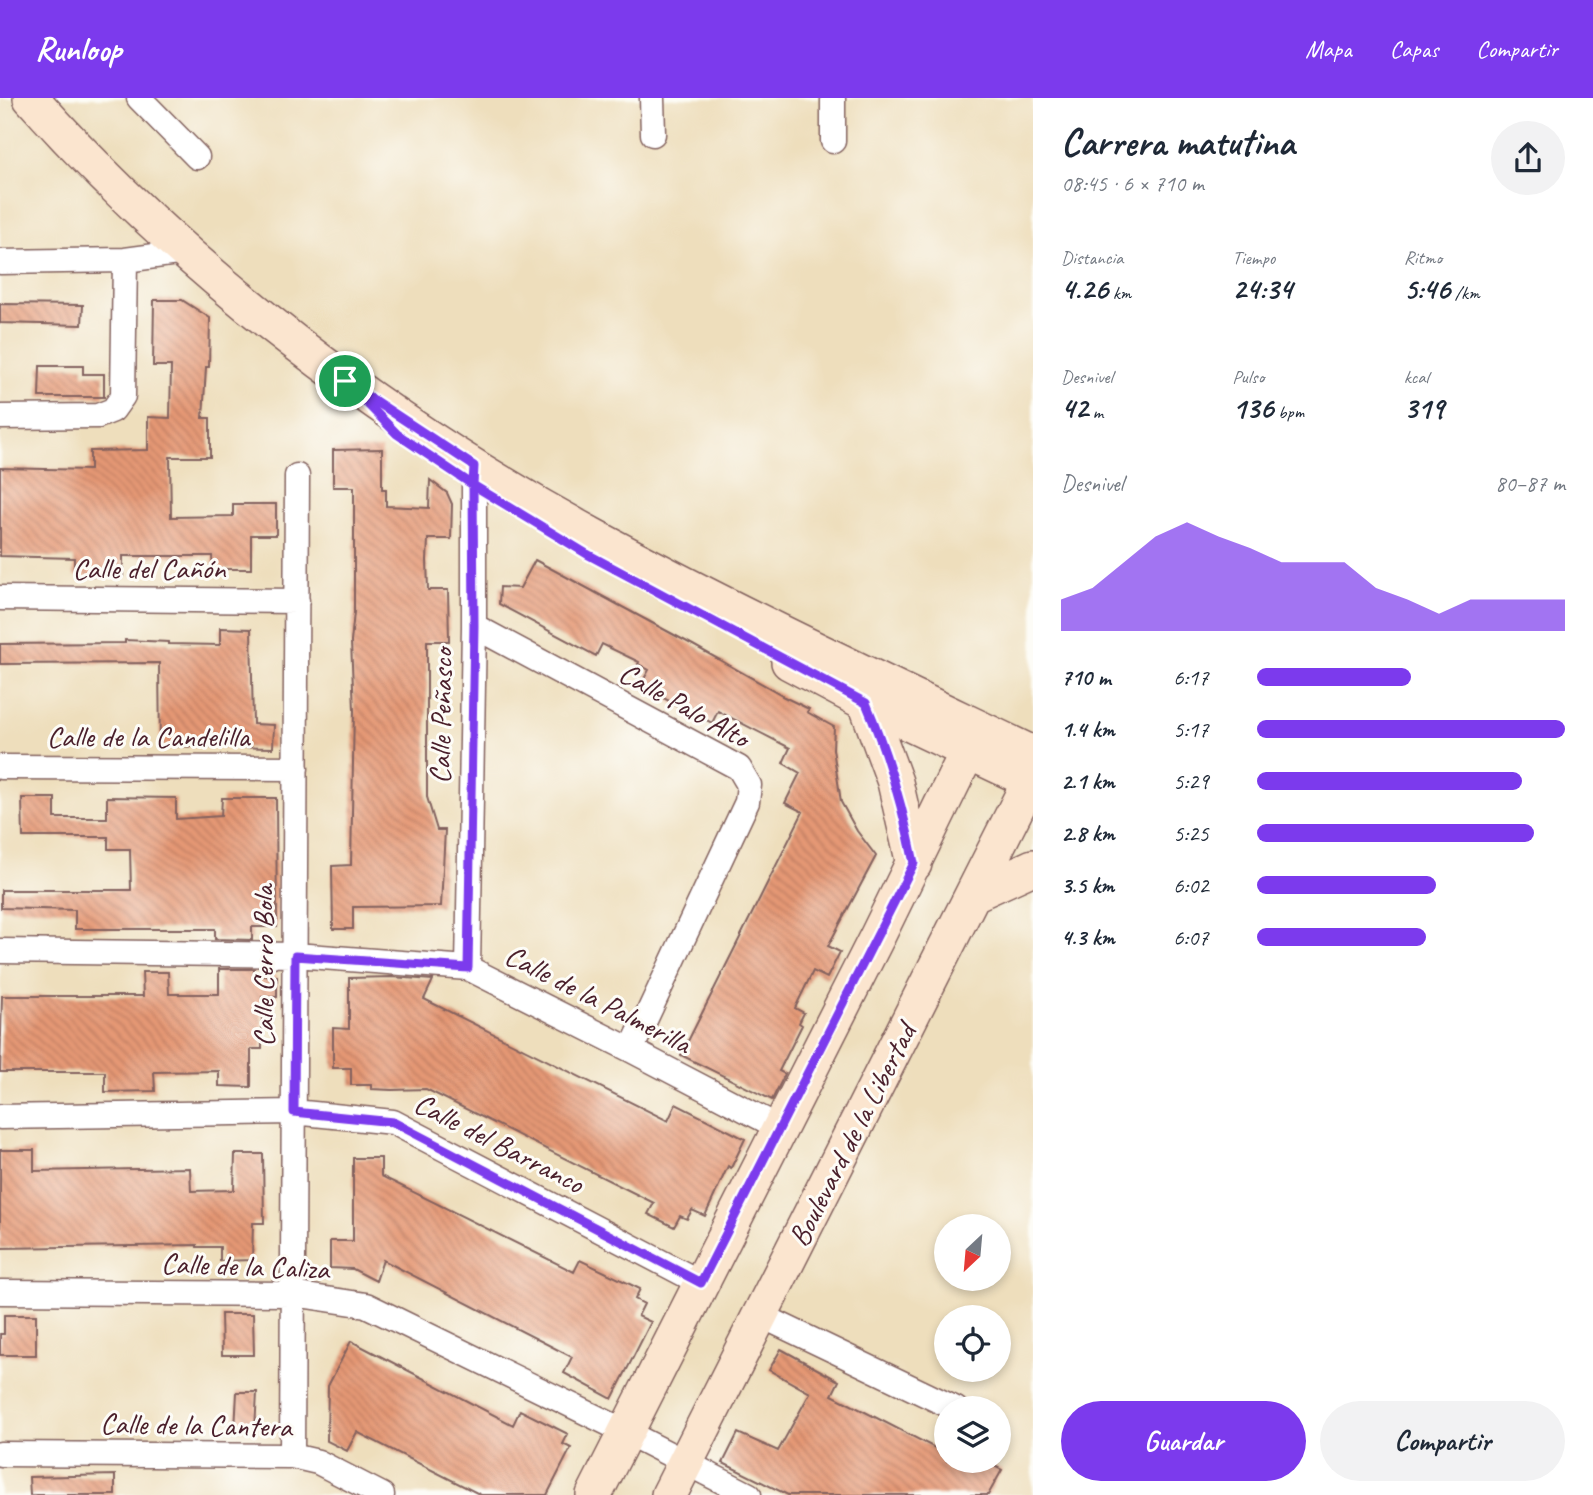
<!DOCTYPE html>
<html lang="es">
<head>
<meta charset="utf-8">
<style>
  body { margin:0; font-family:Caveat,sans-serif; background:#f2f2f3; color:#1f2937; height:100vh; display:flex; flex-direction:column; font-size:26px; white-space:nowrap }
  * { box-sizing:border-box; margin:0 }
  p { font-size:23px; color:#747a83 }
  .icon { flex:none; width:38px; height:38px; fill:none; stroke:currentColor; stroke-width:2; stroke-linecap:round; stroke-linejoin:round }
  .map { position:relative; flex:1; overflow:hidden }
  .details { display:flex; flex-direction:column; background:#fff; width:560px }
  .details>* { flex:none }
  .needle { width:46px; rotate:206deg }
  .fabs { position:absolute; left:934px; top:1116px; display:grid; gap:14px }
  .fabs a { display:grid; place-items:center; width:77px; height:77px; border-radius:50%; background:#fff; box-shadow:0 4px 10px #0003; font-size:35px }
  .pin { position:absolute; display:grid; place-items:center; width:60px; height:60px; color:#fff; margin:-30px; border:4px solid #fff; border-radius:50%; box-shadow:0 2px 7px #0007 }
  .round { display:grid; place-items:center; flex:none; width:74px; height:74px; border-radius:37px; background:#f2f2f3 }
  .headline { display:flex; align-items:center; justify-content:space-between; height:119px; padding:0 28px }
  h1 { font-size:38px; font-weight:700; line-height:52px }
  .figures { display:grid; grid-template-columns:repeat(3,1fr); gap:10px; height:119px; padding:7px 28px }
  .figures div { display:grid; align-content:center }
  .figures b { font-size:30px; font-weight:700 }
  .figures small { font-size:19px; font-weight:400 }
  .figures p { font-size:19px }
  .chart { height:196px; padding:14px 28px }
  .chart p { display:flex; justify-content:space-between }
  .chart svg { width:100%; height:126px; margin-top:7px; fill:#7c3aed; opacity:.7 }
  .action { display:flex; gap:14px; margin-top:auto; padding:14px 28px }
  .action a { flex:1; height:80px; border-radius:42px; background:#7c3aed; color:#fff; font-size:28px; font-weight:700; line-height:80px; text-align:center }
  .action a+a { background:#f2f2f3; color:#1f2937 }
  ul { padding:0 28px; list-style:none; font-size:23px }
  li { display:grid; grid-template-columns:112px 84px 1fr; align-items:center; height:52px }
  li i { height:18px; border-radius:9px; background:#7c3aed }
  header { display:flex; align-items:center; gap:42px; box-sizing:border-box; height:98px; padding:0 35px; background:#7c3aed; color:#fff }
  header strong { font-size:33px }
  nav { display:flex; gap:38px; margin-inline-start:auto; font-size:24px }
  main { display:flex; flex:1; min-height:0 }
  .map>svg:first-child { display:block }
  .building { fill:url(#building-back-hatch) }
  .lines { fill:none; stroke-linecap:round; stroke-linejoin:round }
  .street-casing { stroke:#83625e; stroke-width:27 }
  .secondary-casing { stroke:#83625e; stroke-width:38 }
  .street { stroke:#fff; stroke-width:24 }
  .secondary { stroke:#fbe5cf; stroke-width:35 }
  .route-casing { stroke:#fff; stroke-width:14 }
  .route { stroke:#7c3aed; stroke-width:9 }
  .labels { text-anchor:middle; stroke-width:6; stroke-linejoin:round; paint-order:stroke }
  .street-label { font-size:30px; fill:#4a1f2b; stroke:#fdfcf7 }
</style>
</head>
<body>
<header>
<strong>Runloop</strong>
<nav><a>Mapa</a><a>Capas</a><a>Compartir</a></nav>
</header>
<main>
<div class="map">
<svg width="1033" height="1397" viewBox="0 0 1033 1397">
  <defs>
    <pattern id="building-back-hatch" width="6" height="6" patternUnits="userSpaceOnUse" patternTransform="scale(1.75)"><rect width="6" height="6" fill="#e59875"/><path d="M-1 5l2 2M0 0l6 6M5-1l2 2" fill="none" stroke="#bc7b60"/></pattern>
  </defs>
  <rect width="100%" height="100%" fill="#fdfcf7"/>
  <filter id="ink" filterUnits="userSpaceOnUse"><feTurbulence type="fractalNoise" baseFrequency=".0143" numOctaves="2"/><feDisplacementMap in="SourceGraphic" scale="14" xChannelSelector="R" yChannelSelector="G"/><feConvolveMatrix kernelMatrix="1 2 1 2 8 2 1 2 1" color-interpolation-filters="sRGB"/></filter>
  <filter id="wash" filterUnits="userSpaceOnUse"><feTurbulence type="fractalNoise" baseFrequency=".00686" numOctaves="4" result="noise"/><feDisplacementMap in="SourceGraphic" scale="28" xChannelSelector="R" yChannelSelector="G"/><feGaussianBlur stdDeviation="1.57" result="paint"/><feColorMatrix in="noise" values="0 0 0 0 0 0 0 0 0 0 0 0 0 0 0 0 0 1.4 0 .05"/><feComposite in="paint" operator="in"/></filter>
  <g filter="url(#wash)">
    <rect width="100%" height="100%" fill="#eedebc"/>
    <g id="blocks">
      <!-- building -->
      <path class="building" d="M154,202H182L210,220L209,269H206L203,320H210V359H170L171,419L233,418V406H276V437H251V471H213L212,458H123V478H74V460L0,458V370L90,372V353L148,352V319L170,320L171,268H153Z
        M0,206L83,207L82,227L0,225Z
        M40,268H83V276H104V299H39Z
        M382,351V391H386V408L429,410L430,382L447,395L452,406L451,441H428L427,462L428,492H448L449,543H427V699L437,732H445L441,808L353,809V831H333L332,768L351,767L354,612L351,544L354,514V389H333V352Z
        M535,462L693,547L782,597V598L809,611L807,614L834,629L833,651L841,704L857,733L876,758L828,848L840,854L827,880L813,873L795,910L804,915L799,925L802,927L779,973L785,976L772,1002L681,957L803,714L785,705L800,675L783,665L790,650L718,613L712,625L640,588L649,572L638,566L639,564L602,546L596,558L499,506L500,489L520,490Z
        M220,530L251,531L253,626L274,627L273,650L160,648L159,565L0,566V546L125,545V542L169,544V546L220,547Z
        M107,699L176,700V721L221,718L222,700H276L277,829H252V842L215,841V831H75V812L1,810V792H131L130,751H108V739H23L22,700H55V720H107Z
        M219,871H254V878H277V899H262V951H251V989L219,988V973L154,974L155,993L105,994V974H0L2,898H143L142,874H168L169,896H219Z
        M392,879L433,882L424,901L668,1023L676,1006L745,1041L731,1070L728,1068L705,1118L692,1112L687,1121L680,1118L674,1129L648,1116L654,1105L426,991L392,992L371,991V987H351V970H333V930L349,931V880Z
        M0,1052H34V1073L190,1070L191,1093L234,1092L235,1056H263L264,1125H253L252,1162L220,1163V1149H197V1147L0,1150Z
        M353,1060H381V1078L574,1174L580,1162L640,1191L635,1201L644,1206L638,1218L651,1224L612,1301L564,1275L572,1259L383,1162L376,1183L353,1171L330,1170V1143H353Z
        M221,1216H253L254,1257H222Z
        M4,1217H36V1257H0V1236H4Z
        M351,1243L513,1327L520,1312L568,1336L563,1346L571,1350L547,1397H481L357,1334L347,1353L327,1343L328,1288Z
        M781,1251L839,1283L832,1297L947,1356V1363H985L1002,1372L988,1397H788L723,1365L738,1335L778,1353L810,1295L769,1272Z
        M237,1294H257L255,1332H235Z
        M115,1377V1397H30L29,1379Z"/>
    </g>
  </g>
  <g filter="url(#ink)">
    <use href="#blocks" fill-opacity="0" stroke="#83625e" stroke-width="2"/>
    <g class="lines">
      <defs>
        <path id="street" d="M139,0L197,59
          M652,0L653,36
          M833,0V43
          M0,164L125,162L185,154
          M0,319L98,318L113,312L123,298L125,162
          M0,500L297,503
          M474,528L739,670L749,687L747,704L631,952
          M0,669L296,670
          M0,853L295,857L468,870L631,952L780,1030
          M468,870L474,528V367
          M0,1019L294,1014L393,1024L701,1185
          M0,1194L293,1196L366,1207L626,1334L749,1397
          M760,1217L956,1311
          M0,1356L292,1358L318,1364L382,1397
          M292,1358L297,378"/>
        <path id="secondary" d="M31,0C187,176 387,326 593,438C737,516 885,585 1033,656
          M789,564L866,605L1033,684
          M866,605L895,684L914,766
          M974,796L1033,769
          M594,1397L878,837L968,653L990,636
          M669,1397L1033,677"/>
      </defs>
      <!-- street casing -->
      <use href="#street" class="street-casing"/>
      <!-- secondary casing -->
      <use href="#secondary" class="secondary-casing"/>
      <!-- street -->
      <use href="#street" class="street"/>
      <!-- secondary -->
      <use href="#secondary" class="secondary"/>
    </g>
  </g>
  <g class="lines" filter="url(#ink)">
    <defs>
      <path id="route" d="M345,283L397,336L473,387L474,528L468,870L295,858L294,1014L393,1024L701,1185L914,765C903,710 888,657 866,605L587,456L473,387L474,368L345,283"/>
    </defs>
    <!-- route casing -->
    <use href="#route" class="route-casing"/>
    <!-- route -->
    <use href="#route" class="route"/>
  </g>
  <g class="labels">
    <!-- street labels -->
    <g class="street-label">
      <text x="149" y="480">Calle del Cañón</text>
      <text transform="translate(684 607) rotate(29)" y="10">Calle Palo Alto</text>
      <text transform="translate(441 618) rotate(-89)" y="10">Calle Peñasco</text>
      <text x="148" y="648">Calle de la Candelilla</text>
      <text transform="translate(263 868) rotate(-90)" y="10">Calle Cerro Bola</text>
      <text transform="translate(598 901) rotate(27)" y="10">Calle de la Palmerilla</text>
      <text transform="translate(852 1037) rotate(-63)" y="10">Boulevard de la Libertad</text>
      <text transform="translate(499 1045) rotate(27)" y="10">Calle del Barranco</text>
      <text transform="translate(245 1168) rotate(2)" y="10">Calle de la Caliza</text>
      <text transform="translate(196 1327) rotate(1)" y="10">Calle de la Cantera</text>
    </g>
  </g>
</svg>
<div class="fabs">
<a><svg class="needle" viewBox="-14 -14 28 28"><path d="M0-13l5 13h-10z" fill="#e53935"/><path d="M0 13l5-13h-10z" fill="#747a83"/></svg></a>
<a><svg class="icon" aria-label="locate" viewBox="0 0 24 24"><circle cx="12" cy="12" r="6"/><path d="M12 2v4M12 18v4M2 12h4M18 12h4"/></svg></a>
<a><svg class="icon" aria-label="layers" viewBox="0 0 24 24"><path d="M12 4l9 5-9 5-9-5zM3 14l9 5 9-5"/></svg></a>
</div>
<div class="pin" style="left:345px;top:283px;background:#1e9e55"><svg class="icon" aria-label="arrive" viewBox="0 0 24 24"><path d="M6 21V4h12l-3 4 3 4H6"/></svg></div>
</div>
<section class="details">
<div class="headline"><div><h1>Carrera matutina</h1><p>08:45 · 6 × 710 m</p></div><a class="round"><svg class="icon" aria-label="share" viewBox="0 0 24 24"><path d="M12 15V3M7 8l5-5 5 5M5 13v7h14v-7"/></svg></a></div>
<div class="figures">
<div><p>Distancia</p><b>4.26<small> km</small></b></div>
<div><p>Tiempo</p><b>24:34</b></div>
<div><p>Ritmo</p><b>5:46<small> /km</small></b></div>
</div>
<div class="figures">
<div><p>Desnivel</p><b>42<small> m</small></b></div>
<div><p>Pulso</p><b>136<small> bpm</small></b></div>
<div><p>kcal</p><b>319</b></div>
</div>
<div class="chart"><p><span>Desnivel</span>80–87 m</p>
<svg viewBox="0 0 160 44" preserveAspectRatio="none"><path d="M0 44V33L10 29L20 20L30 11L40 6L50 11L60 15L70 20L80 20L90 20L100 29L110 33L120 38L130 33L140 33L150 33L160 33V44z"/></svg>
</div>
<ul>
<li><b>710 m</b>6:17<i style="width:50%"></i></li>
<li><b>1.4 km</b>5:17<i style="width:100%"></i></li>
<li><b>2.1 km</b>5:29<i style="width:86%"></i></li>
<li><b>2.8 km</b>5:25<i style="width:90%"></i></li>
<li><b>3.5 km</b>6:02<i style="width:58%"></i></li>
<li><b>4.3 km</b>6:07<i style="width:55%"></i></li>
</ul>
<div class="action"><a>Guardar</a><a>Compartir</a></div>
</section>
</main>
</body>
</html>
